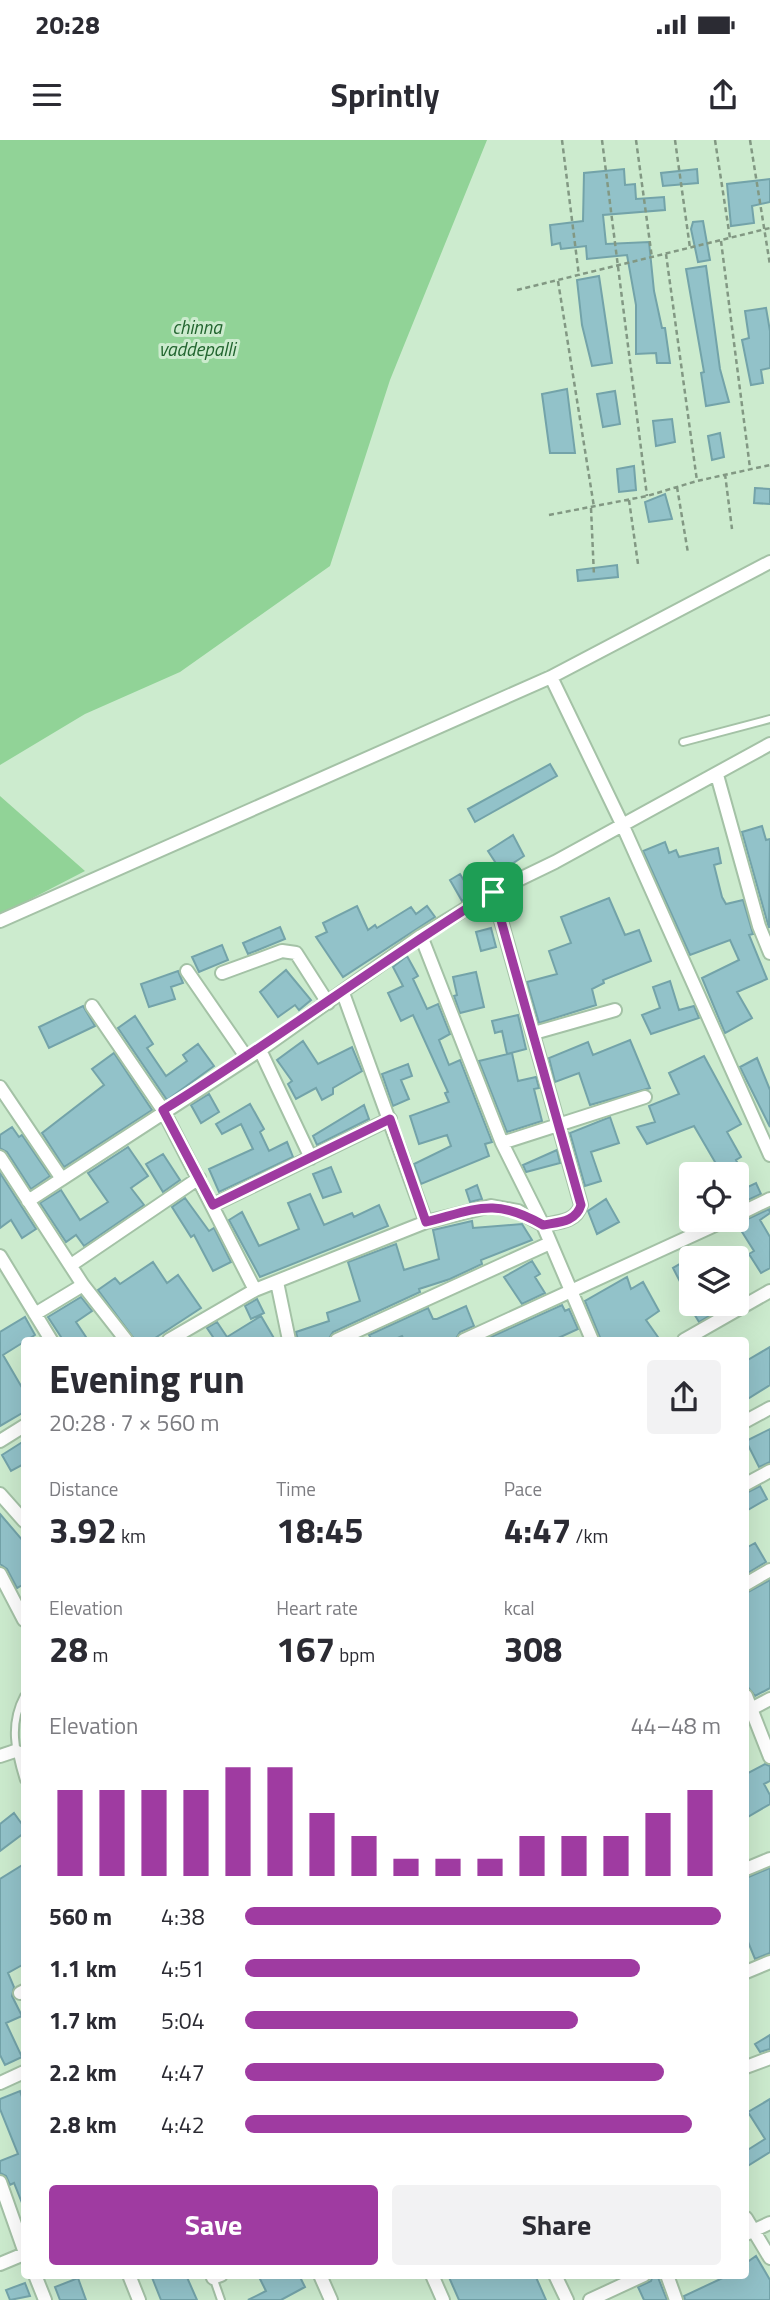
<!DOCTYPE html>
<html lang="en">
<head>
<meta charset="utf-8">
<style>
  body { margin:0; font-family:"Titillium Web",sans-serif; background:#f2f2f3; color:#2b2b33; height:100vh; display:flex; flex-direction:column; font-size:26px; white-space:nowrap }
  * { box-sizing:border-box; margin:0 }
  p { font-size:23px; color:#7c7c81 }
  .icon { flex:none; width:38px; height:38px; fill:none; stroke:currentColor; stroke-width:2; stroke-linecap:round; stroke-linejoin:round }
  .map { position:relative; flex:1; overflow:hidden }
  .details { position:absolute; left:21px; top:1197px; width:728px; height:942px; display:flex; flex-direction:column; background:#fff; border-radius:7px; box-shadow:0 7px 28px #0002 }
  .details>* { flex:none }
  .controls { position:absolute; left:679px; top:1022px; display:grid; gap:14px }
  .controls a { display:grid; place-items:center; width:70px; height:70px; border-radius:7px; background:#fff; box-shadow:0 7px 28px #0002; font-size:35px }
  .pin { position:absolute; display:grid; place-items:center; width:60px; height:60px; color:#fff; margin:-30px; border-radius:14px; box-shadow:0 4px 10px #0006 }
  .round { display:grid; place-items:center; flex:none; width:74px; height:74px; border-radius:7px; background:#f2f2f3 }
  .overview { display:flex; align-items:center; justify-content:space-between; height:119px; padding:0 28px }
  h1 { font-size:38px; font-weight:700; line-height:52px }
  .figures { display:grid; grid-template-columns:repeat(3,1fr); gap:10px; height:119px; padding:7px 28px }
  .figures div { display:grid; align-content:center }
  .figures b { font-size:35px; font-weight:700 }
  .figures small { font-size:19px; font-weight:400 }
  .figures p { font-size:19px }
  .chart { height:196px; padding:14px 28px }
  .chart p { display:flex; justify-content:space-between }
  .chart svg { width:100%; height:126px; margin-top:7px; stroke:#9f3ba1; stroke-width:6 }
  .action { display:flex; gap:14px; margin-top:auto; padding:14px 28px }
  .action a { flex:1; height:80px; border-radius:7px; background:#9f3ba1; color:#fff; font-size:28px; font-weight:700; line-height:80px; text-align:center }
  .action a+a { background:#f2f2f3; color:#2b2b33 }
  ul { padding:0 28px; list-style:none; font-size:23px }
  li { display:grid; grid-template-columns:112px 84px 1fr; align-items:center; height:52px }
  li i { height:18px; border-radius:9px; background:#9f3ba1 }
  .status { display:flex; justify-content:space-between; align-items:center; height:49px; padding:0 35px; background:#fff; direction:ltr }
  .status svg { height:19px; fill:currentColor }
  header { display:flex; justify-content:space-between; align-items:center; height:91px; padding:0 28px; background:#fff; font-size:32px; font-weight:700 }
  .map>svg:first-child { display:block }
  .water { fill:#91d397 }
  .building { fill:#92c2c9; stroke:#73a3a9; stroke-width:2 }
  .lines { fill:none; stroke-linecap:round; stroke-linejoin:round }
  .service-casing { stroke:#a4c2a6; stroke-width:10 }
  .minor-casing { stroke:#a4c2a6; stroke-width:16 }
  .path { stroke:#829883; stroke-width:2.5; stroke-dasharray:5 3.5; stroke-linecap:butt }
  .service { stroke:#fff; stroke-width:6 }
  .minor { stroke:#fff; stroke-width:12 }
  .route-casing { stroke:#fff; stroke-width:14 }
  .route { stroke:#9f3ba1; stroke-width:9 }
  .labels { text-anchor:middle; stroke-width:6; stroke-linejoin:round; paint-order:stroke }
  .water-label { font-size:19px; font-style:italic; fill:#22652f; stroke:#ccebce }
</style>
</head>
<body>
<div class="status"><b>20:28</b><svg viewBox="0 0 49 12"><path d="M0 12V9h3v3zM5 12V6h3v6zM10 12V3h3v9zM15 12V0h3v12zM26 1h20v11H26zM47 4h2v5h-2z"/></svg></div>
<header><svg class="icon" aria-label="menu" viewBox="0 0 24 24"><path d="M4 6h16M4 12h16M4 18h16"/></svg>Sprintly<svg class="icon" aria-label="share" viewBox="0 0 24 24"><path d="M12 15V3M7 8l5-5 5 5M5 13v7h14v-7"/></svg></header>
<div class="map">
<svg width="770" height="2160" viewBox="0 0 770 2160">
  <rect width="100%" height="100%" fill="#ccebce"/>
  <!-- water -->
  <path class="water" d="M0,0H487L390,240L330,426L180,532L85,574L0,625Z
    M0,656L85,731L0,775Z"/>
  <!-- building -->
  <path class="building" d="M624,29L625,45L635,44L636,59L664,57L665,70L603,75L606,104L649,102L654,151L662,188H665L670,223H657L656,213L636,214V165L627,115L587,119L586,106L561,109L560,103L552,105L550,85L583,81L584,33Z
    M697,29L698,43L663,46L661,33Z
    M770,39V62L752,66L754,83L731,86L727,44Z
    M703,81L710,120L698,122L691,89L693,82Z
    M706,126L720,229L729,262L706,266L701,233L704,232L686,129Z
    M599,136L612,223L592,226L582,185L577,140Z
    M766,168L770,191V228L761,230L763,243L751,245L742,200L749,198L745,171Z
    M567,249L575,313H550L542,254Z
    M615,251L620,284L603,287L597,254Z
    M672,279L675,302L656,306L653,281Z
    M720,293L724,317L712,320L708,296Z
    M634,326L636,350L619,352L617,329Z
    M755,348L770,349V364L754,363Z
    M665,354L672,379L649,382L645,362Z
    M617,425L618,437L578,441L577,430Z
    M550,624L557,636L475,682L468,669Z
    M762,686L766,700L770,699L769,788L742,692Z
    M513,695L524,716L501,731L488,711Z
    M665,702L669,713L676,710L679,717L718,708L721,723L714,725L722,757L726,764L743,760L753,794L749,795L767,839L737,852L752,878L725,893L702,838L739,820L730,800L690,815L643,711Z
    M460,734L472,754L462,761L450,740Z
    M609,758L625,795L639,790L651,821L603,840L604,843L592,849L596,865L539,883L527,842L557,834L549,811L571,803L561,777Z
    M357,766L368,790L375,785L377,788L411,767L416,774L427,766L435,777L343,837L316,797L327,792L323,783Z
    M280,787L285,799L248,814L243,803Z
    M491,788L496,807L481,811L476,792Z
    M222,805L228,820L199,832L192,817Z
    M407,816L418,836L413,839L427,869L438,864L450,894L439,900L449,925L460,920L492,1002L485,1004L489,1016L421,1044L414,1024L451,1006L447,995L419,1004L410,976L449,962L445,953L448,952L413,875L401,881L388,853L403,846L393,827Z
    M286,830L311,860L299,870L295,865L278,877L260,852Z
    M178,831L183,843L171,847L175,859L149,867L141,844Z
    M476,832L484,867L460,873L454,856L457,855L453,837Z
    M670,841L679,870L694,866L699,878L651,894L642,875L660,868L653,847Z
    M83,866L95,886L49,908L39,887Z
    M518,875L526,909L507,914L502,891L495,893L492,881Z
    M135,876L153,904L147,908L166,936L187,921L183,915L198,904L214,926L167,960L118,888Z
    M630,900L650,948L590,965L579,933L555,942L549,918L588,902L593,915Z
    M303,901L318,924L352,907L362,931L333,948V954L322,960L316,948L296,959L288,944L292,941L277,920Z
    M114,913L152,970L64,1027L42,993L104,945L92,929Z
    M512,913L518,941L536,937L539,948L534,949L542,981L507,992L479,921Z
    M704,916L741,984L727,992L741,1017L736,1020L748,1047L756,1043L761,1054L737,1065V1034H722L694,986L647,1004L637,987L655,982L649,966L679,954L669,933Z
    M757,918L770,950V987L740,927Z
    M408,924L412,936L401,940L409,959L393,966L382,934Z
    M209,954L219,972L201,983L191,965Z
    M250,964L264,989L260,992L269,1011L287,1002L293,1017L219,1052L209,1029L253,1009L241,984L222,994L216,984Z
    M364,965L369,979L317,1005L313,996Z
    M610,977L619,1003L591,1012L601,1041L585,1046L570,993Z
    M12,987L19,997L22,995L50,1036L31,1049L7,1012L0,1008V995Z
    M128,1007L148,1036L131,1048L144,1065L84,1106L76,1095L66,1102L40,1063L61,1050L80,1080L108,1062L88,1033Z
    M557,1010L560,1023L526,1032L523,1025Z
    M163,1014L180,1040L163,1052L146,1024Z
    M331,1027L341,1052L323,1058L313,1034Z
    M0,1033L36,1089L22,1098L11,1080L0,1088Z
    M477,1045L482,1059L470,1062L466,1050Z
    M310,1054L324,1085L352,1073L354,1077L379,1065L388,1086L260,1137L229,1080L242,1072L259,1106L299,1089L288,1063Z
    M185,1058L209,1091L214,1088L231,1122L213,1131L194,1095L191,1097L172,1067Z
    M606,1059L619,1082L597,1094L588,1071Z
    M769,1069L770,1073L760,1080L770,1097V1128L761,1133L749,1114L754,1111L737,1084Z
    M472,1081L473,1088L522,1084L532,1100L481,1120L482,1124L450,1139L419,1149L420,1152L333,1192L328,1200H298L296,1192L329,1181L327,1173L360,1161L348,1122L396,1104L404,1130L439,1119L433,1090Z
    M532,1121L540,1134L535,1137L545,1153L522,1164L504,1137Z
    M685,1121L691,1133V1163L673,1128Z
    M153,1122L167,1143L178,1135L201,1168L152,1200H135L98,1150L115,1138L120,1144Z
    M627,1137L631,1149L643,1142L659,1171L646,1180L660,1200H601L585,1161Z
    M81,1157L92,1171L76,1182L88,1200H63L48,1177Z
    M257,1159L264,1173L251,1179L245,1166Z
    M688,1164H717L721,1169L699,1182Z
    M562,1165L565,1171L569,1169L578,1189L554,1200H484Z
    M466,1166L474,1186L460,1192L455,1200H404L402,1196L393,1200H372L369,1195L428,1168L433,1179H437Z
    M261,1176L275,1200H215L207,1188L217,1182L227,1197Z
    M25,1177L35,1195L3,1215L24,1251V1272L0,1286V1192Z
    M770,1207V1245L746,1260V1221Z
    M770,1289V1322L759,1327L746,1301Z
    M24,1301V1324L11,1331L2,1315Z
    M760,1346L767,1359L746,1371V1353Z
    M0,1374L24,1402V1444L17,1448L7,1429L0,1424Z
    M755,1403L766,1422L746,1434V1408Z
    M770,1440V1548L755,1556L746,1545V1453Z
    M765,1624L770,1626V1641L764,1644L770,1655V1664L746,1678V1634Z
    M14,1673L24,1687V1693L0,1711V1684Z
    M24,1724V1824L8,1833L14,1847L12,1856L22,1876L6,1883L22,1917L5,1925L0,1915V1739Z
    M770,1728V1813L755,1819L746,1797V1738Z
    M770,1895V1909L760,1912L755,1904Z
    M20,1951L24,1963V2068L14,2043L10,2045L6,2036L0,2033V2021L18,2014L0,1969V1959Z
    M770,1959V2012L746,2027V2011L765,1999L748,1972Z
    M756,2116L770,2140V2160H685L684,2156L729,2135H746V2123Z
    M151,2135H186L197,2160H161Z
    M258,2135H299L305,2147L281,2160H248L266,2151Z
    M448,2135H535L546,2160H459Z
    M653,2135H657L667,2160H644L638,2147L651,2141Z
    M78,2138L86,2160H60L55,2147Z
    M25,2143L30,2156L10,2160L6,2150Z"/>
  <g class="lines">
    <defs>
      <path id="service" d="M683,602L770,579
        M24,1556C9,1584 15,1611 24,1640
        M213,2137L221,2160"/>
      <path id="minor" d="M551,537L622,684L770,1015
        M717,635L759,786L770,813
        M0,781L551,537L770,422
        M421,796L502,1003L543,1085L592,1200
        M187,831L247,918
        M222,833L282,811L296,813L328,863
        M343,853L426,1082
        M92,866L163,970L255,1150
        M534,893L615,870
        M260,910L311,1018
        M0,947L62,1039
        M502,1003L645,957
        M0,1017L83,1145L126,1200
        M28,1061L260,910L421,796L493,752L555,722L770,604
        M213,1065L390,979
        M737,1075L770,1059
        M0,1116L51,1200
        M71,1125L199,1038
        M277,1142L289,1200
        M35,1174L83,1145
        M169,1200L255,1150L426,1082L491,1066L518,1071L543,1085C559,1082 576,1082 581,1065L493,752
        M337,1200L550,1103
        M464,1200L726,1080
        M684,1200L770,1151
        M746,1281L770,1268
        M0,1301L24,1286
        M746,1344L770,1331
        M0,1354L24,1381
        M0,1434L24,1480
        M746,1444L770,1430
        M746,1556L770,1617
        M751,1569L770,1559
        M0,1616L15,1611L24,1615
        M746,1729L770,1719
        M746,1832L770,1822
        M20,1853L24,1851
        M746,1927L770,1918
        M0,1943L24,1932
        M0,2042L24,2110
        M746,2078L770,2118
        M746,2094L770,2083
        M0,2124L24,2114
        M35,2135L45,2160
        M129,2135L139,2160
        M320,2135L331,2160
        M432,2135L443,2160
        M555,2135L567,2160
        M667,2135L676,2160
        M213,2138L221,2135
        M590,2160L644,2135"/>
    </defs>
    <!-- service casing -->
    <use href="#service" class="service-casing"/>
    <!-- minor casing -->
    <use href="#minor" class="minor-casing"/>
    <!-- path -->
    <path class="path" d="M562,0L579,136
      M602,0L647,356
      M636,0L652,118
      M675,0L690,108
      M715,0L730,98
      M750,0L770,125
      M721,101L750,328
      M666,114L697,341
      M558,141L594,367
      M517,150L770,88
      M725,334L732,389
      M677,347L688,413
      M629,360L638,424
      M591,368L594,436
      M549,375L647,356L697,341L770,325"/>
    <!-- service -->
    <use href="#service" class="service"/>
    <!-- minor -->
    <use href="#minor" class="minor"/>
  </g>
  <g class="lines">
    <defs>
      <path id="route" d="M493,752L581,1065C576,1082 559,1082 543,1085C494,1057 477,1069 426,1082L390,979L213,1065L163,970C275,901 381,821 493,752Z"/>
    </defs>
    <!-- route casing -->
    <use href="#route" class="route-casing"/>
    <!-- route -->
    <use href="#route" class="route"/>
  </g>
  <g class="labels">
    <!-- water labels -->
    <g class="water-label">
      <text x="197" y="194">chinna<tspan x="197" dy="22">vaddepalli</tspan></text>
    </g>
  </g>
</svg>
<div class="controls">
<a><svg class="icon" aria-label="locate" viewBox="0 0 24 24"><circle cx="12" cy="12" r="6"/><path d="M12 2v4M12 18v4M2 12h4M18 12h4"/></svg></a>
<a><svg class="icon" aria-label="layers" viewBox="0 0 24 24"><path d="M12 4l9 5-9 5-9-5zM3 14l9 5 9-5"/></svg></a>
</div>
<div class="pin" style="left:493px;top:752px;background:#1e9e55"><svg class="icon" aria-label="arrive" viewBox="0 0 24 24"><path d="M6 21V4h12l-3 4 3 4H6"/></svg></div>
<section class="details">
<div class="overview"><div><h1>Evening run</h1><p>20:28 · 7 × 560 m</p></div><a class="round"><svg class="icon" aria-label="share" viewBox="0 0 24 24"><path d="M12 15V3M7 8l5-5 5 5M5 13v7h14v-7"/></svg></a></div>
<div class="figures">
<div><p>Distance</p><b>3.92<small> km</small></b></div>
<div><p>Time</p><b>18:45</b></div>
<div><p>Pace</p><b>4:47<small> /km</small></b></div>
</div>
<div class="figures">
<div><p>Elevation</p><b>28<small> m</small></b></div>
<div><p>Heart rate</p><b>167<small> bpm</small></b></div>
<div><p>kcal</p><b>308</b></div>
</div>
<div class="chart"><p><span>Elevation</span>44–48 m</p>
<svg viewBox="0 0 160 44" preserveAspectRatio="none"><path d="M5 44V14M15 44V14M25 44V14M35 44V14M45 44V6M55 44V6M65 44V22M75 44V30M85 44V38M95 44V38M105 44V38M115 44V30M125 44V30M135 44V30M145 44V22M155 44V14"/></svg>
</div>
<ul>
<li><b>560 m</b>4:38<i style="width:100%"></i></li>
<li><b>1.1 km</b>4:51<i style="width:83%"></i></li>
<li><b>1.7 km</b>5:04<i style="width:70%"></i></li>
<li><b>2.2 km</b>4:47<i style="width:88%"></i></li>
<li><b>2.8 km</b>4:42<i style="width:94%"></i></li>
</ul>
<div class="action"><a>Save</a><a>Share</a></div>
</section>
</div>
</body>
</html>
